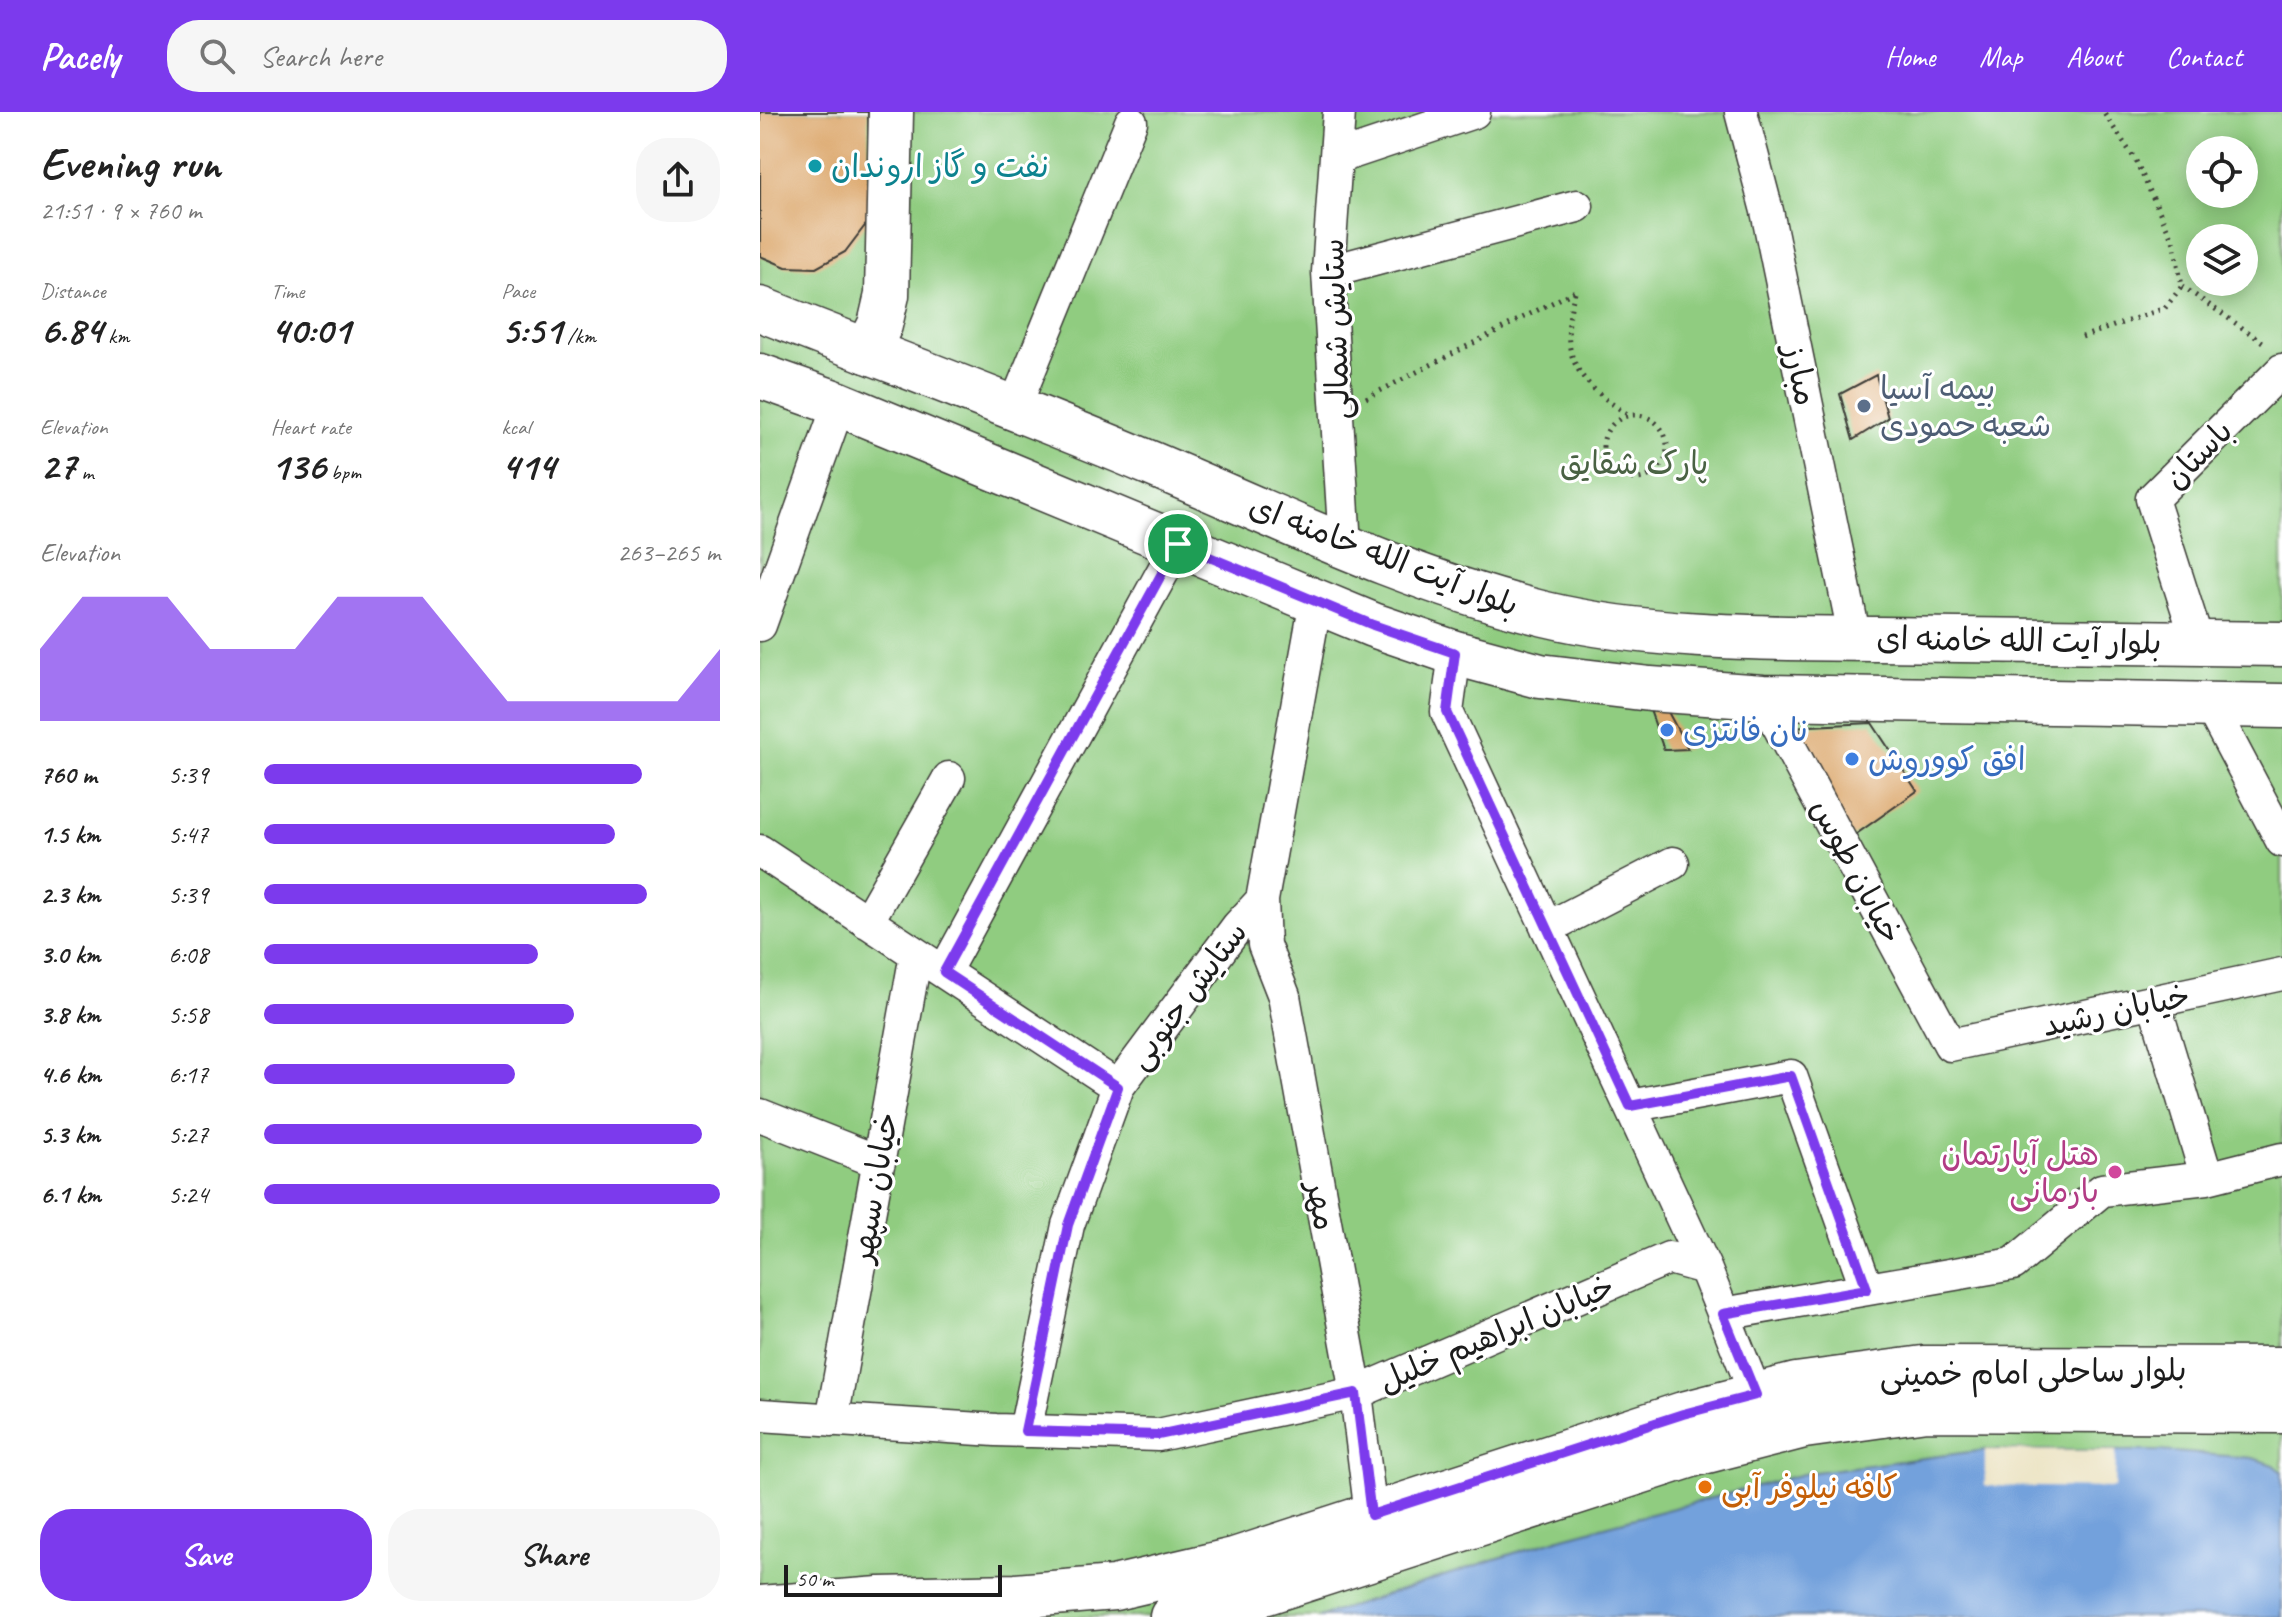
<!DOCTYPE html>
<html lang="en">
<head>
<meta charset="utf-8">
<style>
  body { margin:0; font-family:Caveat,"Playpen Sans Arabic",sans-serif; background:#f6f6f6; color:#222; height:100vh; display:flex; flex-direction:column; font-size:30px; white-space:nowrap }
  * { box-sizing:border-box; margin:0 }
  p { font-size:26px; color:#767676 }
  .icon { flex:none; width:44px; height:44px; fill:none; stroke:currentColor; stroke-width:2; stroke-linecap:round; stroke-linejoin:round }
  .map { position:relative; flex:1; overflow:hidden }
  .side { display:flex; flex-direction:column; background:#fff; width:760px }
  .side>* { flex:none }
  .tools { position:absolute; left:1426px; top:24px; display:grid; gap:16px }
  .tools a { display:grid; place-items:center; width:72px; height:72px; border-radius:50%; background:#fff; box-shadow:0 4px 20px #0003; font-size:40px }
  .scale { position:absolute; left:24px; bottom:20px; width:218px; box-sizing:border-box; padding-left:8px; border:4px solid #1c1c1c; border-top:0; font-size:22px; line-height:28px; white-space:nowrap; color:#1c1c1c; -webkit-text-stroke:6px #fff; paint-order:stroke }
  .pin { position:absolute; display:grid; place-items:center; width:68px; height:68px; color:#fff; margin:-34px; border:4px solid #fff; border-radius:50%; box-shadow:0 2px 8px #0007 }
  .round { display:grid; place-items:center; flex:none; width:84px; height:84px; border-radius:32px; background:#f6f6f6 }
  .overview { display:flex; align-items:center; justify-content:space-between; height:136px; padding:0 40px }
  h1 { font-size:44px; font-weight:700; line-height:60px }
  .stats { display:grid; grid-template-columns:repeat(3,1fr); gap:12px; height:136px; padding:8px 40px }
  .stats div { display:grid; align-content:center }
  .stats b { font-size:40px; font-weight:700 }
  .stats small { font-size:22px; font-weight:400 }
  .stats p { font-size:22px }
  .chart { height:224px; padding:16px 40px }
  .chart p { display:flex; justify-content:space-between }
  .chart svg { width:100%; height:144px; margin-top:8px; fill:#7c3aed; opacity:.7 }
  .action { display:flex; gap:16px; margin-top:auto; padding:16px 40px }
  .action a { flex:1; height:92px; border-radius:32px; background:#7c3aed; color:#fff; font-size:32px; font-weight:700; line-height:92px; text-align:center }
  .action a+a { background:#f6f6f6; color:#222 }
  ul { padding:0 40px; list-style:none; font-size:26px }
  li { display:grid; grid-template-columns:128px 96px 1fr; align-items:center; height:60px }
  li i { height:20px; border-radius:10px; background:#7c3aed }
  header { display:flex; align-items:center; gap:48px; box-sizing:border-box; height:112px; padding:0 40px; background:#7c3aed; color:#fff }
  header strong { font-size:38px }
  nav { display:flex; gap:44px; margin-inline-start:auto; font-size:28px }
  .search { width:560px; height:72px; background:#f6f6f6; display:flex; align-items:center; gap:20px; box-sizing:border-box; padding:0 28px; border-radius:32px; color:#767676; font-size:30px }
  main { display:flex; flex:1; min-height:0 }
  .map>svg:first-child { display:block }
  .green { fill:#90cc80; stroke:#56744e; stroke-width:2; fill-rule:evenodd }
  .water { fill:#73a1dc; stroke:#485e7c; stroke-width:2 }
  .pier { fill:#ede5c7 }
  .building { fill:#dca76c }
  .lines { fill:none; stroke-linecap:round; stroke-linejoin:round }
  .street-casing { stroke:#3b3a36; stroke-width:35 }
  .secondary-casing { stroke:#3b3a36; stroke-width:47 }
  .primary-casing { stroke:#3b3a36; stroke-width:47 }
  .path { stroke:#3b3a36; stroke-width:5; stroke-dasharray:2 6; stroke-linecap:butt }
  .street { stroke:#fff; stroke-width:32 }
  .secondary { stroke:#fff; stroke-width:44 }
  .primary { stroke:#fff; stroke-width:44 }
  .route-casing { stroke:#fff; stroke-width:16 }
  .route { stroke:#7c3aed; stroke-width:10 }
  .culture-dot { fill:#0f9aa8; stroke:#fff; stroke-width:3 }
  .service-dot { fill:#5c6f8a; stroke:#fff; stroke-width:3 }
  .shop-dot { fill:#3f7fe0; stroke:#fff; stroke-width:3 }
  .hotel-dot { fill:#d1479c; stroke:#fff; stroke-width:3 }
  .food-dot { fill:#e8710a; stroke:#fff; stroke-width:3 }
  .labels { text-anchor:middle; stroke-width:6; stroke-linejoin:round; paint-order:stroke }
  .culture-label { font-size:32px; fill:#0d838f; stroke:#fff; text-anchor:start }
  .street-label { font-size:32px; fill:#1c1c1c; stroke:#fff }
  .service-label { font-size:32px; fill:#4e5e75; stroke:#fff; text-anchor:start }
  .park-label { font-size:32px; fill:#4a6244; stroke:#fff }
  .shop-label { font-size:32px; fill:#366cbe; stroke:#fff; text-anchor:start }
  .hotel-label { font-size:32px; fill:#b23c85; stroke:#fff; text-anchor:end }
  .food-label { font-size:32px; fill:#c56008; stroke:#fff; text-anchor:start }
</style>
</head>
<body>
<header>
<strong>Pacely</strong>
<div class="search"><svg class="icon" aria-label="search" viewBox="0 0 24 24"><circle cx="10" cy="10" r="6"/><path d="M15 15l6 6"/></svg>Search here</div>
<nav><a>Home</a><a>Map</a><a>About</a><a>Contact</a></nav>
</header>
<main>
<section class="side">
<div class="overview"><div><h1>Evening run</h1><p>21:51 · 9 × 760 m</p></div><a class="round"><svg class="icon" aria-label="share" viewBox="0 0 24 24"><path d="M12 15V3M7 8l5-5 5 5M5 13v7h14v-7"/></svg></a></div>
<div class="stats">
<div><p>Distance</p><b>6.84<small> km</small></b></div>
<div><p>Time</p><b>40:01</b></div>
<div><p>Pace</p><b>5:51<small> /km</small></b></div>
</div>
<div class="stats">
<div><p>Elevation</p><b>27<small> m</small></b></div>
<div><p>Heart rate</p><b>136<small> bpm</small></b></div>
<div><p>kcal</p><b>414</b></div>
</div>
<div class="chart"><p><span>Elevation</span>263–265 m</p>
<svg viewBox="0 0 160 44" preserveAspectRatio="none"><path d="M0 44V22L10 6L20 6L30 6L40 22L50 22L60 22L70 6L80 6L90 6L100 22L110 38L120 38L130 38L140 38L150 38L160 22V44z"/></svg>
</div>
<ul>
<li><b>760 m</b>5:39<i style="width:83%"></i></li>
<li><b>1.5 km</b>5:47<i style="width:77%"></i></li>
<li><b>2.3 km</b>5:39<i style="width:84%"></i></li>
<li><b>3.0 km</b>6:08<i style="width:60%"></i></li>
<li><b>3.8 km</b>5:58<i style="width:68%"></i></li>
<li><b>4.6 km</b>6:17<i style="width:55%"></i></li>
<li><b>5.3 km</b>5:27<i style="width:96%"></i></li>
<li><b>6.1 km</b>5:24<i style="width:100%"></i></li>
</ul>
<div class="action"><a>Save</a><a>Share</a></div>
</section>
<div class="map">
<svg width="1522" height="1505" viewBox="0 0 1522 1505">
  <rect width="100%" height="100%" fill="#fff"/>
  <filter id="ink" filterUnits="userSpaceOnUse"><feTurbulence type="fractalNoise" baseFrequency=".0125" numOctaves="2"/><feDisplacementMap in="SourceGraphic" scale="16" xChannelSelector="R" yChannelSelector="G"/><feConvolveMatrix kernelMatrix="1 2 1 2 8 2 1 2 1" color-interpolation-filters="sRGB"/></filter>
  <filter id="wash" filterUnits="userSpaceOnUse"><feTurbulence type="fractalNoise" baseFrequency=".006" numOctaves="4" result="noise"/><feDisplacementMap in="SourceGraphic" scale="32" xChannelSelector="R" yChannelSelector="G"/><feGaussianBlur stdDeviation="1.8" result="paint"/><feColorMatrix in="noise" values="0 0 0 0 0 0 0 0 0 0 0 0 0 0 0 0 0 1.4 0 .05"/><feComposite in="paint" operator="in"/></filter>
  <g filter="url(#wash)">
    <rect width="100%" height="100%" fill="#ede5c7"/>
    <!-- green -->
    <path class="green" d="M0,0H1522V1505H0ZM1440,38H1484V82H1440ZM1440,126H1484V170H1440Z"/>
    <!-- water -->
    <path class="water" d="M1225,1338L1400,1339L1493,1346L1513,1353L1522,1360V1505H559L803,1425L1047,1361Z"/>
    <!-- pier -->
    <path class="pier" d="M1225,1338L1356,1339L1355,1376L1225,1374Z"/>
    <g id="blocks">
      <!-- building -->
      <path class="building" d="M0,0H108L110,107L85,140L56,156L26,155L0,144Z
        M1116,263L1128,306L1093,328L1080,282Z
        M890,598H907L928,637L904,638Z
        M1112,611L1157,679L1092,725L1029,615Z"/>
    </g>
  </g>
  <g filter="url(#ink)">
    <use href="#blocks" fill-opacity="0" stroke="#3b3a36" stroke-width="2"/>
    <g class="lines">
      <defs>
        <path id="street" d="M579,0L568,160L585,433
          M981,0L1007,99L1095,527
          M576,46L714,0
          M568,160L817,94
          M255,294L371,10
          M0,513L79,292
          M1438,531L1392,387L1522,258
          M695,541L687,600L945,1156L996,1283
          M1003,585L1190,933L1522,862
          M1450,593L1522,729
          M0,739L358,975
          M502,788L504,833L524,884L596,1281L611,1403
          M107,810L189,666
          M787,816L913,751
          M184,860L418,432
          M1394,890L1447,1066
          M870,994L1031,964L1107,1177
          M0,1003L119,1050
          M963,1202L1253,1152L1342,1078L1447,1066L1522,1047
          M0,1303L236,1318L398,1323L596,1281L909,1146L945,1156
          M72,1308L156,842
          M265,1319L308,1113L358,975L478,814L502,788L556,489"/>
        <path id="secondary" d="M107,239L120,213L127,183L131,0
          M0,1496L120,1487L256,1484L354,1476L474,1448L923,1302L1036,1273L1163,1256L1522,1257
          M412,1505L485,1487L935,1342L1044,1314L1166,1297L1522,1299"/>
        <path id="primary" d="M0,197C131,249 262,297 392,352C520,406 649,469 785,502C889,527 1009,526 1117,527C1252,528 1387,530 1522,532
          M0,264L79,292L613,513L695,541L780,564L890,577L1003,585L1522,594"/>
      </defs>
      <!-- street casing -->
      <use href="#street" class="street-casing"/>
      <!-- secondary casing -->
      <use href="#secondary" class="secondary-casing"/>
      <!-- primary casing -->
      <use href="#primary" class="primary-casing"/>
      <!-- path -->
      <path class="path" d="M1422,174L1507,233
        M815,180C797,242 816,270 869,303
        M1322,225L1405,196L1422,174L1414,131L1375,47L1343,0
        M606,286L815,179
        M843 335a32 32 0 1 1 64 0a32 32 0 1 1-64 0Z"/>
      <!-- street -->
      <use href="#street" class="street"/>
      <!-- secondary -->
      <use href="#secondary" class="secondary"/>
      <!-- primary -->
      <use href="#primary" class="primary"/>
    </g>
  </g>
  <g class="lines" filter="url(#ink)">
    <defs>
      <path id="route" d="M418,432L613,513L695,541L687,600L870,994L1031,964L1107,1177L963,1202L996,1283L923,1302L611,1403L596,1281L398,1323L265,1319L308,1113L358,975L184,860Z"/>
    </defs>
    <!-- route casing -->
    <use href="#route" class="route-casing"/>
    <!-- route -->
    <use href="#route" class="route"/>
  </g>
  <!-- markers -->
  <circle class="culture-dot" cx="55" cy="54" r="8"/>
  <circle class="service-dot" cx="1104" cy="294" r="8"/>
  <g class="shop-dot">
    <circle cx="907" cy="618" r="8"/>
    <circle cx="1092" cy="647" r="8"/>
  </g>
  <circle class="hotel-dot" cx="1355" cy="1060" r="8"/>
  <circle class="food-dot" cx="945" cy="1375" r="8"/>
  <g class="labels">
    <!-- culture labels -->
    <g class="culture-label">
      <text x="71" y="65">نفت و گاز اروندان</text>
    </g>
    <!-- street labels -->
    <g class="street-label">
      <text transform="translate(575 217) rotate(-92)" y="11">ستایش شمالی</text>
      <text transform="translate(1041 263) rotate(78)" y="11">مبارز</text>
      <text transform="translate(1438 342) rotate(-45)" y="11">باستان</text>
      <text transform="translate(624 443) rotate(21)" y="11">بلوار آیت الله خامنه ای</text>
      <text transform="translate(1259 528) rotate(1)" y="11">بلوار آیت الله خامنه ای</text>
      <text transform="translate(1097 759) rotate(62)" y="11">خیابان طوس</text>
      <text transform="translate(427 883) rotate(-53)" y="11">ستایش جنوبی</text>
      <text transform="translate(1356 898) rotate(-12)" y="11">خیابان رشید</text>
      <text transform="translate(114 1075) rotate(-80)" y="11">خیابان سپهر</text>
      <text transform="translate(562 1094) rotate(80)" y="11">مهر</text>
      <text transform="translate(736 1221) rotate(-23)" y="11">خیابان ابراهیم خلیل</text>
      <text transform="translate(1273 1260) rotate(-1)" y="11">بلوار ساحلی امام خمینی</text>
    </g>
    <!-- service labels -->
    <g class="service-label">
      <text x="1120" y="287">بیمه آسیا<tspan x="1120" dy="37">شعبه حمودی</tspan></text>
    </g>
    <!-- park labels -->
    <g class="park-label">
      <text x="874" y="362">پارک شقایق</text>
    </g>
    <!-- shop labels -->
    <g class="shop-label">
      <text x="923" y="629">نان فانتزی</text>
      <text x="1108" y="658">افق کووروش</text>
    </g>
    <!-- hotel labels -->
    <g class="hotel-label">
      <text x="1339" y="1053">هتل آپارتمان<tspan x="1339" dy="37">بارمانی</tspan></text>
    </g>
    <!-- food labels -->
    <g class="food-label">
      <text x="961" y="1386">کافه نیلوفر آبی</text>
    </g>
  </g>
</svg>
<div class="tools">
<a><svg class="icon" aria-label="locate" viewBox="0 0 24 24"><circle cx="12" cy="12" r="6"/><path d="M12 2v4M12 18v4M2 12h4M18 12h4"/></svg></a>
<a><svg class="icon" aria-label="layers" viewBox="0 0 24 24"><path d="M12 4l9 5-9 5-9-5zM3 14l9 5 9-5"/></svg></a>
</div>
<div class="scale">50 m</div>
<div class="pin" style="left:418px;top:432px;background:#1e9e55"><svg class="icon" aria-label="arrive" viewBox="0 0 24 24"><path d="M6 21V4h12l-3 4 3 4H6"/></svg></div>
</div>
</main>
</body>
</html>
